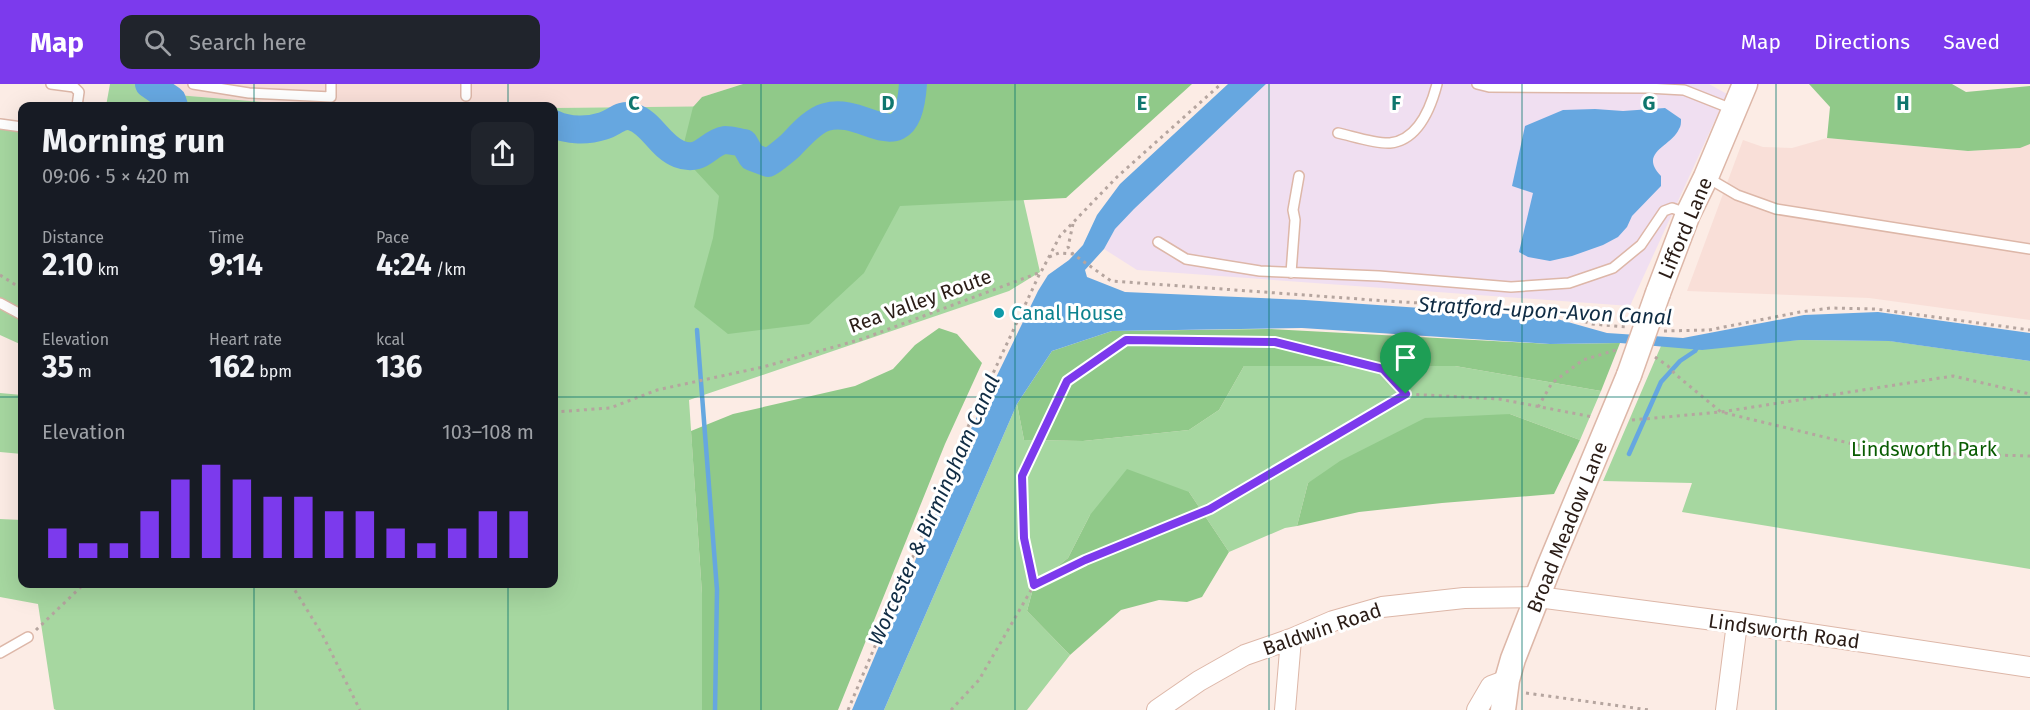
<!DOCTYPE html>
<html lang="en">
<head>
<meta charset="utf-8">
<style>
  body { margin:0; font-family:"Fira Sans",sans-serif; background:#20242c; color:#f1f3f6; height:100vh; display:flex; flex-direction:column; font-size:22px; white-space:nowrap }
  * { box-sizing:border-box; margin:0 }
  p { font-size:20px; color:#9ea1a6 }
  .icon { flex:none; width:33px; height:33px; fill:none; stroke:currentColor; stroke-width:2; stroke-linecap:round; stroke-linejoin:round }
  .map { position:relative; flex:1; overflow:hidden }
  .sheet { position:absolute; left:18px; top:18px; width:540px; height:486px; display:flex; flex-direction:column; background:#171b24; border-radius:12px; box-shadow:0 6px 24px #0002 }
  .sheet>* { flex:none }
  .pin { position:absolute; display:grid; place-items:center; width:51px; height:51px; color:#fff; margin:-62px -26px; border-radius:50% 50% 50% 0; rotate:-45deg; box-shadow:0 0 6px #0007 }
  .pin .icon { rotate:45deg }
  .round { display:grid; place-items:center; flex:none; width:63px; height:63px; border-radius:12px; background:#20242c }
  .summary { display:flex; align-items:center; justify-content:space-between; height:102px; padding:0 24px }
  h1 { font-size:33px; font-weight:700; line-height:45px }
  .stats { display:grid; grid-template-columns:repeat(3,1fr); gap:9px; height:102px; padding:6px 24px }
  .stats div { display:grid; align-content:center }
  .stats b { font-size:30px; font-weight:700 }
  .stats small { font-size:16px; font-weight:400 }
  .stats p { font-size:16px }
  .chart { height:168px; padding:12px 24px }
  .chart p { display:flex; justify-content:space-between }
  .chart svg { width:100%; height:108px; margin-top:6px; stroke:#7c3aed; stroke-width:6 }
  header { display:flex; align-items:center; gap:36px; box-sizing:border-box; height:84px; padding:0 30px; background:#7c3aed; color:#fff }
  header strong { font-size:28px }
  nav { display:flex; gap:33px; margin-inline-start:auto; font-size:21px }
  .search { width:420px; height:54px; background:#20242c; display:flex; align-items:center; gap:15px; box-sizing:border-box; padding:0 21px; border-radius:12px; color:#9ea1a6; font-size:22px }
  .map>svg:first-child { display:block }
  .commercial { fill:#f0dff1 }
  .industrial { fill:#f9dfd8 }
  .green { fill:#a6d7a0 }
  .forest { fill:#90c989 }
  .water { fill:#66a7e0 }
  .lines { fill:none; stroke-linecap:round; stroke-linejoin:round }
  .stream { stroke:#66a7e0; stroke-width:4.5 }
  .river { stroke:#66a7e0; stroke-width:28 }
  .service-casing { stroke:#ddb7a8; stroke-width:12 }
  .minor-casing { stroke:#ddb7a8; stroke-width:22 }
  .tertiary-casing { stroke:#ddb7a8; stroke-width:27 }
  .path { stroke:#b5a59f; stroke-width:3; stroke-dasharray:3 4.5; stroke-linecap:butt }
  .service { stroke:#fff; stroke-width:9 }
  .minor { stroke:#fff; stroke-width:20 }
  .tertiary { stroke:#fff; stroke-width:24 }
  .tertiary-bridge-casing { stroke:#ddb7a8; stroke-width:27; stroke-linecap:butt }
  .tertiary-bridge { stroke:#fff; stroke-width:24 }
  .route-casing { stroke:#fff; stroke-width:12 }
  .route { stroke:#7c3aed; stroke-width:8 }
  .grid { fill:none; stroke:#0f766e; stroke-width:1.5; stroke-opacity:0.55 }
  .culture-dot { fill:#0f9aa8; stroke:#fff; stroke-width:2 }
  .labels { text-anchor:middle; stroke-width:6; stroke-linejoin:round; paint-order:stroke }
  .street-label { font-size:20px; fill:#2a1c16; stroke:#fff }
  .culture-label { font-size:20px; fill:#0d838f; stroke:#fff; text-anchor:start }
  .park-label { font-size:20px; fill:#0a5c02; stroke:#fff }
  .water-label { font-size:21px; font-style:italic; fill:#102c44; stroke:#fff }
  .grid-label { font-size:20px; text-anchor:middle; font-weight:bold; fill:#0f766e; stroke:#fff; stroke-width:6; stroke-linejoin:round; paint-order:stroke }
</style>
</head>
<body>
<header>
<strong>Map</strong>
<div class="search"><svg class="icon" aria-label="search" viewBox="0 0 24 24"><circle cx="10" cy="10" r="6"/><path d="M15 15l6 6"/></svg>Search here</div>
<nav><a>Map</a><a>Directions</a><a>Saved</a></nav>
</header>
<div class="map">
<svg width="2030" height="626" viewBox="0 0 2030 626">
  <rect width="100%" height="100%" fill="#fcece5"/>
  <!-- commercial -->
  <path class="commercial" d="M1266,0H1709L1727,10L1630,222L1137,186L1104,165L1115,145L1134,125Z"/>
  <!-- industrial -->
  <path class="industrial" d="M141,0H743L702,13L693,23L554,24V22H312L177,11Z
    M2030,47V236L1869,214L1687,207L1743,56L1763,63L1792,64L1827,54L1968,67L2020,64Z"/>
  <!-- green -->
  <path class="green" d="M110,0H141L177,11L312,22H106Z
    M740,22L1007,43L1040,188L1009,207L689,316L702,510V626H56L54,625L38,520L0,513V435L22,436V500H554V24Z
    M0,40L22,43V261L0,251Z
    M1800,256L1890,257L2030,277V485L1682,428L1692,399L1603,397L1661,262Z
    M1244,282H1455L1601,307L1580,356L1510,330L1308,399L1297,442L1285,444L1229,468L1189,408L1090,431L1068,474L1034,501L1027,527L1070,571L1027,626H884L1017,320L1024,356L1083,357L1189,346L1219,326Z
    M0,309L22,311V370L0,368Z"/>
  <!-- forest -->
  <path class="forest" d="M743,0H1192L1066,114L900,122L864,189L809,240L728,250L694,223L713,154L719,112L681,71L693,23L702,13Z
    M1809,0H1952L1966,8L2030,2V60L2020,64L1968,67L1827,54L1830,23Z
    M939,244L957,250L982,279L945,360L838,626H702V510L691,347L733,330L855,302L893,285L915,261Z
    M1269,245L1550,260L1620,259L1601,307L1455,282H1244L1219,326L1189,346L1083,357L1024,356L1017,320L1052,267L1112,247Z
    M1510,330L1580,356L1554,410L1442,419L1359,428L1297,442L1308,399L1340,377L1425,334Z
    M1127,385L1189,408L1229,468L1202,513L1187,518L1159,516L1121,526L1070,571L1027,527L1034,501L1068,474L1090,431Z"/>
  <!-- water -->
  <path class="water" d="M1228,0H1266L1134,125L1115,145L1104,165L1085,186L1087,193L1125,208L1305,216L1550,233L1607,249L1683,254L1804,231L1878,228L2030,249V277L1889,257L1800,256L1702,266L1620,259L1550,260L1302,244L1112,247L1052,267L1017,320L884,626H852L970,347L1038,207L1048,191L1069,176L1083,161L1097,131L1120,100Z
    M1665,24L1681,35C1681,39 1681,42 1679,45C1671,63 1638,68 1661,92V102L1632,132L1627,143L1618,153L1603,161L1572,172L1550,177L1528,173L1519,168L1533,109L1512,102L1525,42L1563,26L1595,25L1623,27Z"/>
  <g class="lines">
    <!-- stream -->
    <path class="stream" d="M697,246L717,506L715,626
      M1629,370L1661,298L1680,277L1695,267L1698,262"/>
    <!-- river -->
    <path class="river" d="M149,0L172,16L174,22
      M554,40C568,47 588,47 603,42C614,39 621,29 633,33C652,39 659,62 679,70C702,79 707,59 725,56C731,56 738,58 744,59L752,73L768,79C776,74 783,68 790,62C800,52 812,37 826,33C866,21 907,82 913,0"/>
    <defs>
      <path id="service" d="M51,0L74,3L79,8L77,22
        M193,0L249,9L331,13V0
        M1477,0L1489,3L1647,4L1684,6L1732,25
        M466,12V0
        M0,40L22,43
        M1338,49C1352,52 1376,60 1390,59C1418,56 1431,23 1437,0
        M1708,94L1737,111L1776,125L2030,165
        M1158,158L1186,175L1260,187L1379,192L1511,203L1569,199L1613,184L1641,161L1664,127L1672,124L1686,129
        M1291,189L1295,136L1293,126L1299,92
        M0,219L22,231
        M0,569L28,553"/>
      <path id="minor" d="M1157,626L1199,597L1245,571L1291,555L1333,537L1382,523L1464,514L1538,513L1737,539L2030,583
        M1285,626L1291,555
        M1477,626L1491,602L1507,596
        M1726,626L1737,539"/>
      <path id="tertiary" d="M1658,209L1688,130L1706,93L1745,0
        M1503,626L1507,596L1513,575L1549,483L1629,291"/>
    </defs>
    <!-- service casing -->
    <use href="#service" class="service-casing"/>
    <!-- minor casing -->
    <use href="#minor" class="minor-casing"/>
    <!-- tertiary casing -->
    <use href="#tertiary" class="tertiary-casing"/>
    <!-- path -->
    <path class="path" d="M1073,140L1068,163L1073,170L1111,197L1387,217L1519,225L1558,229L1592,240L1627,243
      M1049,173L1059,169L1073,170
      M0,191L22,205
      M1664,247L1709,246L1800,228L1830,224L1876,225L2030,246
      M1655,273L1668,282L1675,290L1721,328L1886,368L2030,372
      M1538,323L1552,299L1583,276L1616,266
      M554,328L610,324L657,306L763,283L862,255L1041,188L1060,152L1117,93L1221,0
      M1632,336L1721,328L1953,292L2030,310
      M291,500L322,550L360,626
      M1034,501L1085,476L1210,425L1406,310
      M36,546L84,500
      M1526,609L1649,626
      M848,626L966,347L1040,189
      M951,626L979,596L1034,501L1024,454L1022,392L1067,297L1126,256L1275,258L1383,285L1406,310L1499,315L1593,333"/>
    <!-- service -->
    <use href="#service" class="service"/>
    <!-- minor -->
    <use href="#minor" class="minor"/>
    <!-- tertiary -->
    <use href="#tertiary" class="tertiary"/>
    <defs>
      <path id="tertiary-bridge" d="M1629,291L1658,209"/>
    </defs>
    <!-- tertiary-bridge casing -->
    <use href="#tertiary-bridge" class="tertiary-bridge-casing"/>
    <!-- tertiary-bridge -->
    <use href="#tertiary-bridge" class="tertiary-bridge"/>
  </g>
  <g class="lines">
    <defs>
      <path id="route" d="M1126,256L1275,258L1383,285L1406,310L1210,425L1085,476L1034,501L1024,454L1022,392L1067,297Z"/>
    </defs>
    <!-- route casing -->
    <use href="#route" class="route-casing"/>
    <!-- route -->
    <use href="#route" class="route"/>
  </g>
  <!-- grid -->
  <path class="grid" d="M254,0V22M508,0V22M761,0V626M1015,0V626M1269,0V626M1522,0V626M1776,0V626M0,313H22M554,313H2030M254,500V626M508,500V626"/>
  <!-- markers -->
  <circle class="culture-dot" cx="999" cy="229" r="6"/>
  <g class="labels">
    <!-- street labels -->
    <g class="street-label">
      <text transform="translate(1685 144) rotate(-67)" y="7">Lifford Lane</text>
      <text transform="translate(920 217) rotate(-20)" y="7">Rea Valley Route</text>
      <text transform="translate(1567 443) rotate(-68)" y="7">Broad Meadow Lane</text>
      <text transform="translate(1322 545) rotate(-19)" y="7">Baldwin Road</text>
      <text transform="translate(1784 547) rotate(8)" y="7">Lindsworth Road</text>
    </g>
    <!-- culture labels -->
    <g class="culture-label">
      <text x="1011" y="236">Canal House</text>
    </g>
    <!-- park labels -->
    <g class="park-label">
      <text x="1924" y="372">Lindsworth Park</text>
    </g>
    <!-- water labels -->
    <g class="water-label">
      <text transform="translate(1545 227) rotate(3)" y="7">Stratford-upon-Avon Canal</text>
      <text transform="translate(934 426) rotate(-66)" y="7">Worcester &amp; Birmingham Canal</text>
    </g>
  </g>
  <g class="grid-label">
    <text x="634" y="26">C</text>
    <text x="888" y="26">D</text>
    <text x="1142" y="26">E</text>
    <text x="1396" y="26">F</text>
    <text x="1649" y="26">G</text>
    <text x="1903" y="26">H</text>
  </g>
</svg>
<div class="pin" style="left:1406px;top:310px;background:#1e9e55"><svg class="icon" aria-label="arrive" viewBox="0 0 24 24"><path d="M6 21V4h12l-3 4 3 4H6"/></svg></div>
<section class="sheet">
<div class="summary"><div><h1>Morning run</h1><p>09:06 · 5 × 420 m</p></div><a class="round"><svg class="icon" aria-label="share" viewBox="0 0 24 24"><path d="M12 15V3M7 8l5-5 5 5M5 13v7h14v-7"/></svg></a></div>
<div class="stats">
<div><p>Distance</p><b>2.10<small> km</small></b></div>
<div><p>Time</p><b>9:14</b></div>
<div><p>Pace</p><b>4:24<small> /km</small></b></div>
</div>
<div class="stats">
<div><p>Elevation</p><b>35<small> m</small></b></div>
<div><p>Heart rate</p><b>162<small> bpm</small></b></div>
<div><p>kcal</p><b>136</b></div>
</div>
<div class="chart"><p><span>Elevation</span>103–108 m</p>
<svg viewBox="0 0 160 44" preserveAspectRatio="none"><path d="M5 44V32M15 44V38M25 44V38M35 44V25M45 44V12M55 44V6M65 44V12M75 44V19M85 44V19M95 44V25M105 44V25M115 44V32M125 44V38M135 44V32M145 44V25M155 44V25"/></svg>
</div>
</section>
</div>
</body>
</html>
